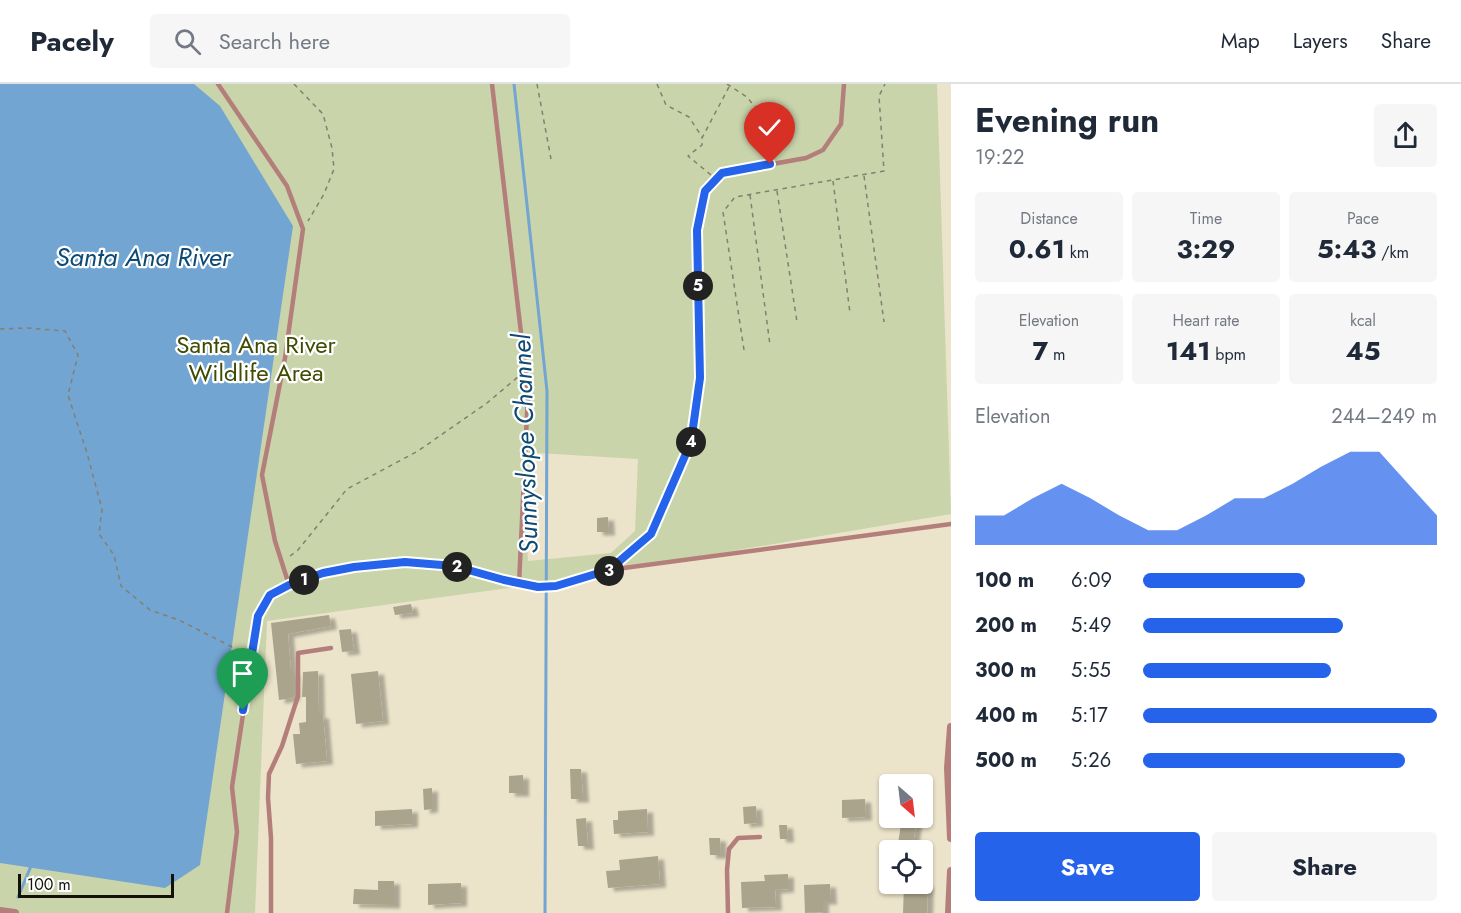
<!DOCTYPE html>
<html lang="en">
<head>
<meta charset="utf-8">
<style>
  body { margin:0; font-family:Jost,sans-serif; background:#f6f6f7; color:#1f2937; height:100vh; display:flex; flex-direction:column; font-size:22px; white-space:nowrap }
  * { box-sizing:border-box; margin:0 }
  p { font-size:20px; color:#747a83 }
  .icon { flex:none; width:33px; height:33px; fill:none; stroke:currentColor; stroke-width:2; stroke-linecap:round; stroke-linejoin:round }
  .map { position:relative; flex:1; overflow:hidden }
  .side { display:flex; flex-direction:column; background:#fff; width:510px }
  .side>* { flex:none }
  .needle { width:39px; rotate:152deg }
  .fabs { position:absolute; left:879px; top:690px; display:grid; gap:12px }
  .fabs a { display:grid; place-items:center; width:54px; height:54px; border-radius:6px; background:#fff; box-shadow:0 2px 4px #0004; font-size:30px }
  .scale { position:absolute; left:18px; bottom:15px; width:156px; box-sizing:border-box; padding-left:6px; border:3px solid #141109; border-top:0; font-size:16px; line-height:21px; white-space:nowrap; color:#141109; -webkit-text-stroke:4px #fff; paint-order:stroke }
  .pin { position:absolute; display:grid; place-items:center; width:51px; height:51px; color:#fff; margin:-62px -26px; border-radius:50% 50% 50% 0; rotate:-45deg; box-shadow:0 0 6px #0007 }
  .pin .icon { rotate:45deg }
  .km { position:absolute; width:30px; height:30px; margin:-15px; border-radius:50%; background:#222; color:#fff; font-size:16px; line-height:30px; text-align:center }
  .round { display:grid; place-items:center; flex:none; width:63px; height:63px; border-radius:6px; background:#f6f6f7 }
  .overview { display:flex; align-items:center; justify-content:space-between; height:102px; padding:0 24px }
  h1 { font-size:33px; font-weight:700; line-height:45px }
  .metrics { display:grid; grid-template-columns:repeat(3,1fr); gap:9px; height:102px; padding:6px 24px }
  .metrics div { display:grid; align-content:center; border-radius:6px; background:#f6f6f7; text-align:center }
  .metrics b { font-size:26px; font-weight:700 }
  .metrics small { font-size:16px; font-weight:400 }
  .metrics p { font-size:16px }
  .chart { height:168px; padding:12px 24px }
  .chart p { display:flex; justify-content:space-between }
  .chart svg { width:100%; height:108px; margin-top:6px; fill:#2563eb; opacity:.7 }
  .button { display:flex; gap:12px; margin-top:auto; padding:12px 24px }
  .button a { flex:1; height:69px; border-radius:6px; background:#2563eb; color:#fff; font-size:24px; font-weight:700; line-height:69px; text-align:center }
  .button a+a { background:#f6f6f7; color:#1f2937 }
  ul { padding:0 24px; list-style:none; font-size:20px }
  li { display:grid; grid-template-columns:96px 72px 1fr; align-items:center; height:45px }
  li i { height:15px; border-radius:8px; background:#2563eb }
  header { display:flex; align-items:center; gap:36px; box-sizing:border-box; height:84px; padding:0 30px; background:#fff; border-bottom:2px solid #e0e1e3 }
  header strong { font-size:28px }
  nav { display:flex; gap:33px; margin-inline-start:auto; font-size:21px }
  .search { width:420px; height:54px; background:#f6f6f7; display:flex; align-items:center; gap:15px; box-sizing:border-box; padding:0 21px; border-radius:6px; color:#747a83; font-size:22px }
  main { display:flex; flex:1; min-height:0 }
  .map>svg:first-child { display:block }
  .green { fill:#c9d4ab; fill-rule:evenodd }
  .water { fill:#72a5d2 }
  .lines { fill:none; stroke-linecap:round; stroke-linejoin:round }
  .stream { stroke:#72a5d2; stroke-width:3 }
  .building { fill:#aba48d; filter:url(#shadow) }
  .path { stroke:#847f6e; stroke-width:1.5; stroke-dasharray:4.5 4.5; stroke-linecap:butt }
  .lane { stroke:#b47f7b; stroke-width:4.5 }
  .street { stroke:#b47f7b; stroke-width:8 }
  .route-casing { stroke:#fff; stroke-width:12 }
  .route { stroke:#2563eb; stroke-width:8 }
  .labels { text-anchor:middle; stroke-width:4.5; stroke-linejoin:round; paint-order:stroke }
  .park-label { font-size:24px; fill:#3f4b00; stroke:#fff }
  .water-label { font-size:26px; font-style:italic; fill:#0d4a74; stroke:#fff }
</style>
</head>
<body>
<header>
<strong>Pacely</strong>
<div class="search"><svg class="icon" aria-label="search" viewBox="0 0 24 24"><circle cx="10" cy="10" r="6"/><path d="M15 15l6 6"/></svg>Search here</div>
<nav><a>Map</a><a>Layers</a><a>Share</a></nav>
</header>
<main>
<div class="map">
<svg width="951" height="829" viewBox="0 0 951 829">
  <defs>
    <filter id="shadow"><feDropShadow dx="6" dy="3.5" stdDeviation="1.5" flood-color="#0004"/></filter>
  </defs>
  <rect width="100%" height="100%" fill="#ebe3ca"/>
  <!-- green -->
  <path class="green" d="M0,0H937L951,430L531,501L267,537L255,829H0ZM521,368L638,375L635,447L611,469L528,477Z"/>
  <!-- water -->
  <path class="water" d="M0,0H194L220,22L293,142L200,781L165,804L0,779Z"/>
  <g class="lines">
    <!-- stream -->
    <path class="stream" d="M514,0L547,307L545,829
      M18,813L31,782"/>
  </g>
  <!-- building -->
  <path class="building" d="M608,433L609,448H597V434Z
    M411,520L413,529L395,531L393,523Z
    M329,531L331,542L288,550L291,588H294V611L293,614L279,616L271,539Z
    M351,545L354,567L342,568L339,546Z
    M318,587L319,631H323L327,677L296,680L293,650H300L299,639L306,638V613H302L303,588Z
    M378,587L383,637L356,640L351,590Z
    M570,685H581L583,715H571Z
    M523,691V709H509V692Z
    M432,704V725L424,726L423,705Z
    M865,715L866,733L842,734V716Z
    M756,722L757,739L744,740L743,723Z
    M412,725V740L375,742V727Z
    M647,725L648,748L614,750L613,736H618V727Z
    M586,734L588,762H578L576,735Z
    M902,734H917L912,766H897Z
    M779,741H787L788,755H780Z
    M709,754H720L721,771H710Z
    M658,772L660,800L608,804L606,787L620,786L619,776Z
    M788,790V805L775,806L776,823L742,824L741,798L765,797L764,791Z
    M378,797H394V821L353,820L354,805L378,806Z
    M461,799V819L428,821V800Z
    M830,800L831,817H823V828L805,829L804,801Z
    M904,800H928L927,829H903Z"/>
  <g class="lines">
    <!-- path -->
    <path class="path" d="M294,0L323,30L332,64L334,85L324,110L308,137
      M537,0L551,75
      M657,0L666,21L689,33L702,53
      M727,0L747,13L768,39L771,73
      M711,91L688,72L702,61V54L730,1
      M864,92L884,238
      M833,97L850,229
      M777,107L797,238
      M750,111L770,261
      M0,245L27,244L65,247L78,271L68,311L87,369L102,425L99,450L114,471L121,502L150,526L179,536L244,569
      M744,266L723,128L735,113L884,87L879,12L885,0
      M290,472L298,466L347,405L418,367L487,319L519,292"/>
    <!-- lane -->
    <path class="lane" d="M218,0L287,102L303,145L285,274L262,391L275,457L289,501
      M492,0L528,309L519,500
      M609,486L951,440
      M227,829L237,748L232,703L258,532L270,511L289,501L323,489L354,483L405,478L454,482L504,497L538,503L556,502L609,486L651,450L691,358L701,294L697,146L705,107L722,89L806,74L823,66L841,40L844,0
      M271,829V754L268,714L269,690L282,662L298,612V569L331,564
      M728,829L727,786L729,765L738,754L760,753"/>
    <!-- street -->
    <path class="street" d="M951,643L948,684L951,754
      M0,827L15,829
      M949,829L951,787"/>
  </g>
  <g class="lines">
    <defs>
      <path id="route" d="M243,626L258,532L270,511L289,501L323,489L354,483L405,478L454,482L504,496L538,503L556,502L609,486L651,450L691,358L700,294L697,146L705,107L722,89L770,80"/>
    </defs>
    <!-- route casing -->
    <use href="#route" class="route-casing"/>
    <!-- route -->
    <use href="#route" class="route"/>
  </g>
  <g class="labels">
    <!-- park labels -->
    <g class="park-label">
      <text x="256" y="269">Santa Ana River<tspan x="256" dy="28">Wildlife Area</tspan></text>
    </g>
    <!-- water labels -->
    <g class="water-label">
      <text x="143" y="182">Santa Ana River</text>
      <text transform="translate(525 360) rotate(-92)" y="9">Sunnyslope Channel</text>
    </g>
  </g>
</svg>
<div class="fabs">
<a><svg class="needle" viewBox="-14 -14 28 28"><path d="M0-13l5 13h-10z" fill="#e53935"/><path d="M0 13l5-13h-10z" fill="#747a83"/></svg></a>
<a><svg class="icon" aria-label="locate" viewBox="0 0 24 24"><circle cx="12" cy="12" r="6"/><path d="M12 2v4M12 18v4M2 12h4M18 12h4"/></svg></a>
</div>
<div class="scale">100 m</div>
<div class="pin" style="left:243px;top:626px;background:#1e9e55"><svg class="icon" aria-label="arrive" viewBox="0 0 24 24"><path d="M6 21V4h12l-3 4 3 4H6"/></svg></div>
<div class="pin" style="left:770px;top:80px;background:#d93025"><svg class="icon" aria-label="check" viewBox="0 0 24 24"><path d="M5 12l5 5 9-10"/></svg></div>
<b class="km" style="left:304px;top:496px">1</b>
<b class="km" style="left:457px;top:483px">2</b>
<b class="km" style="left:609px;top:487px">3</b>
<b class="km" style="left:691px;top:358px">4</b>
<b class="km" style="left:698px;top:202px">5</b>
</div>
<section class="side">
<div class="overview"><div><h1>Evening run</h1><p>19:22</p></div><a class="round"><svg class="icon" aria-label="share" viewBox="0 0 24 24"><path d="M12 15V3M7 8l5-5 5 5M5 13v7h14v-7"/></svg></a></div>
<div class="metrics">
<div><p>Distance</p><b>0.61<small> km</small></b></div>
<div><p>Time</p><b>3:29</b></div>
<div><p>Pace</p><b>5:43<small> /km</small></b></div>
</div>
<div class="metrics">
<div><p>Elevation</p><b>7<small> m</small></b></div>
<div><p>Heart rate</p><b>141<small> bpm</small></b></div>
<div><p>kcal</p><b>45</b></div>
</div>
<div class="chart"><p><span>Elevation</span>244–249 m</p>
<svg viewBox="0 0 160 44" preserveAspectRatio="none"><path d="M0 44V32L10 32L20 25L30 19L40 25L50 32L60 38L70 38L80 32L90 25L100 25L110 19L120 12L130 6L140 6L150 19L160 32V44z"/></svg>
</div>
<ul>
<li><b>100 m</b>6:09<i style="width:55%"></i></li>
<li><b>200 m</b>5:49<i style="width:68%"></i></li>
<li><b>300 m</b>5:55<i style="width:64%"></i></li>
<li><b>400 m</b>5:17<i style="width:100%"></i></li>
<li><b>500 m</b>5:26<i style="width:89%"></i></li>
</ul>
<div class="button"><a>Save</a><a>Share</a></div>
</section>
</main>
</body>
</html>
